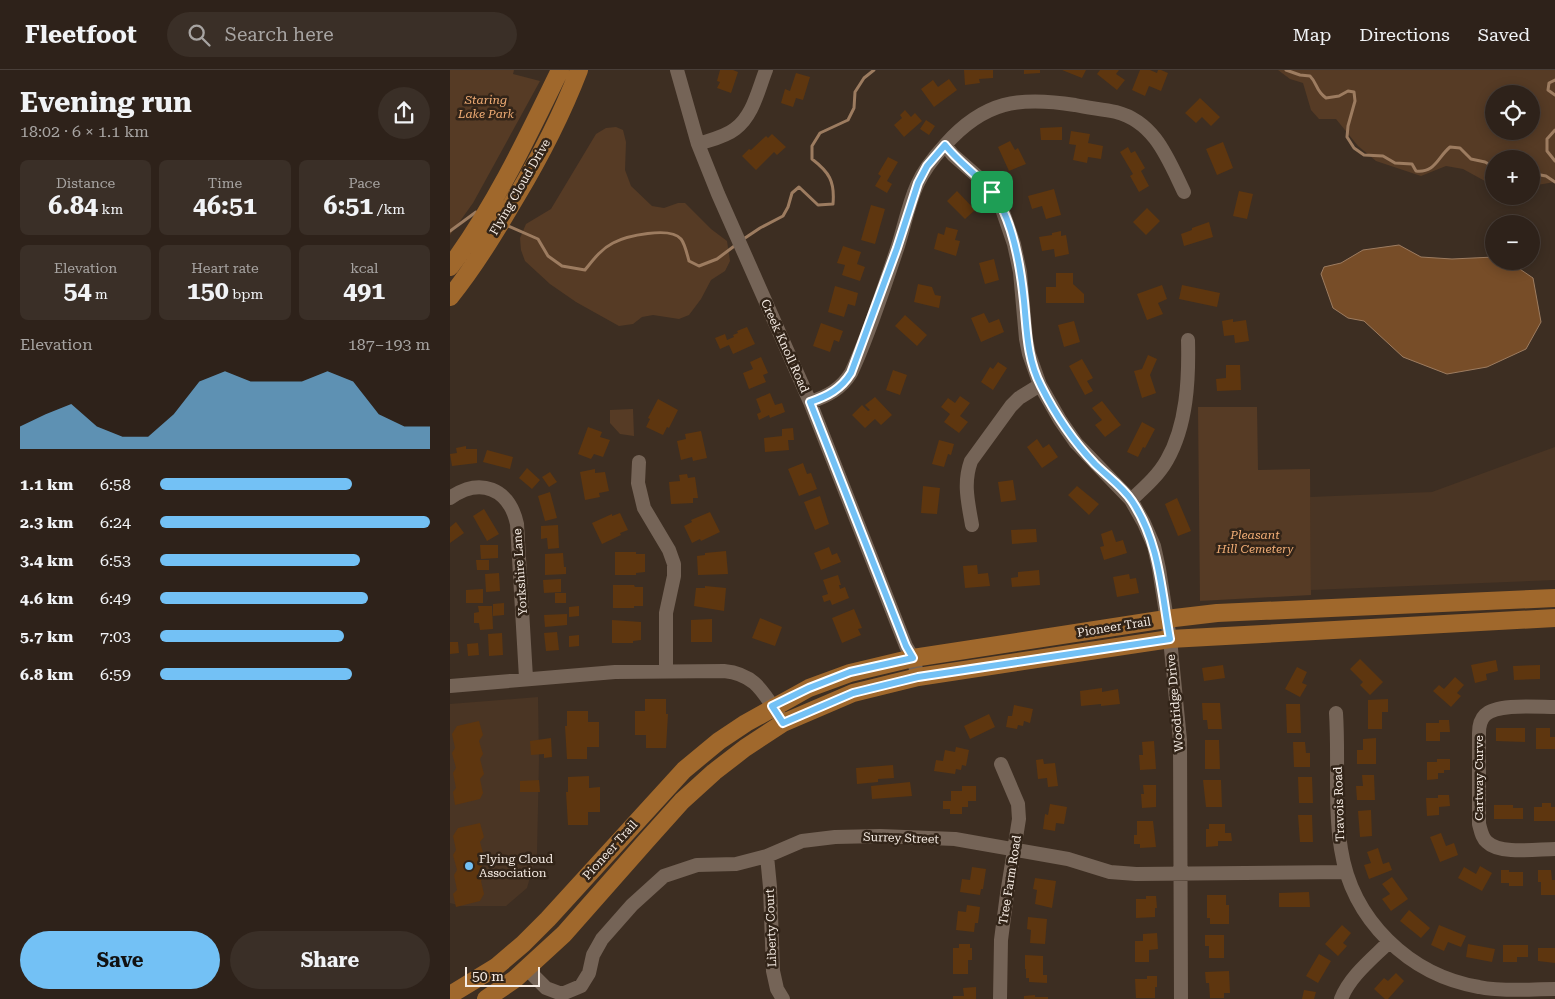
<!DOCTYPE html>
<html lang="en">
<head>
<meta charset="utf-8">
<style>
  body { margin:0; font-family:"Roboto Serif",serif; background:#3a2f27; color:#f1f3f6; height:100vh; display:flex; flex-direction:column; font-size:19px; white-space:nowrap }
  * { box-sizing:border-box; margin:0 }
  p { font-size:16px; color:#a7a4a2 }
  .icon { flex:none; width:28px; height:28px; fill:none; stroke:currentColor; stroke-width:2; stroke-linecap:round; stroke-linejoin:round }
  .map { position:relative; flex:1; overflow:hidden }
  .details { display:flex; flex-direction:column; background:#2e221a; width:450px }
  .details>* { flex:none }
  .buttons { position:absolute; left:1035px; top:15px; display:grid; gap:10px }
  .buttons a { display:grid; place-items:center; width:55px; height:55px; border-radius:50%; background:#2e221a; box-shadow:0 2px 12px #0003,0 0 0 1px #493f39; font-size:25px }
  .scale { position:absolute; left:15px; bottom:12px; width:75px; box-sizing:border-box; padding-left:5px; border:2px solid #f5ebe3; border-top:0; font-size:14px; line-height:18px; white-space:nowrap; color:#f5ebe3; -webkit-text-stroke:4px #322418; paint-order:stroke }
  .pin { position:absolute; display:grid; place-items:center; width:42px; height:42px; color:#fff; margin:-21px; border-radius:10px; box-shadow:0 2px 8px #0006 }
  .round { display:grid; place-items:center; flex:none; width:52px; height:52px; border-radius:26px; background:#3a2f27 }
  .headline { display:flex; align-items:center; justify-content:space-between; height:85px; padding:0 20px }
  h1 { font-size:28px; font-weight:700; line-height:38px }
  .stats { display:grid; grid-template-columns:repeat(3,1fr); gap:8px; height:85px; padding:5px 20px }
  .stats div { display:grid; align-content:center; border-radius:8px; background:#3a2f27; text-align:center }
  .stats b { font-size:25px; font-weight:700 }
  .stats small { font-size:14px; font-weight:400 }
  .stats p { font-size:14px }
  .chart { height:140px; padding:10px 20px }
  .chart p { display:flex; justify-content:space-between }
  .chart svg { width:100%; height:90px; margin-top:5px; fill:#73c1f5; opacity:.7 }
  .button { display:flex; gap:10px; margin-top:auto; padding:10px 20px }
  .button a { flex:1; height:58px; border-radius:30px; background:#73c1f5; color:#111; font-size:20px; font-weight:700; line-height:58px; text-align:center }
  .button a+a { background:#3a2f27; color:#f1f3f6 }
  ul { padding:0 20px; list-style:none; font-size:16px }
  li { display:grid; grid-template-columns:80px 60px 1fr; align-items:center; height:38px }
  li i { height:12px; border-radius:6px; background:#73c1f5 }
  header { display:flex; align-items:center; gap:30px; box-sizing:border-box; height:70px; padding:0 25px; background:#2e221a; border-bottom:1px solid #493f39 }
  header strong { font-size:24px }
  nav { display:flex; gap:28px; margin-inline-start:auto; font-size:18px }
  .search { width:350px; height:45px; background:#3a2f27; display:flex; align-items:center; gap:12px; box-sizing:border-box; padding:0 18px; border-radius:28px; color:#a7a4a2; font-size:19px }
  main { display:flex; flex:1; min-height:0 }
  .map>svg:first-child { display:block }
  .built { fill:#4a3524 }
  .green { fill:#563b25; fill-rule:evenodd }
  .water { fill:#774d28; stroke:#9d7c60 }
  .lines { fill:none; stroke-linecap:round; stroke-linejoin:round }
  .stream { stroke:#9d7c60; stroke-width:3 }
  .building { fill:#5e360f }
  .minor { stroke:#756457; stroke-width:14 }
  .major { stroke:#a0682c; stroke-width:18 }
  .route-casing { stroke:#fff; stroke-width:10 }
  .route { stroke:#73c1f5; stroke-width:6 }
  .poi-dot { fill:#73c1f5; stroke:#322418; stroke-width:2 }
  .labels { text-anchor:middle; stroke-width:5; stroke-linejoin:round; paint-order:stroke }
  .park-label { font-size:12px; font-style:italic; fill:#f2ae76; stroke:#322418 }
  .street-label { font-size:12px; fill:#f5ebe3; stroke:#322418 }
  .poi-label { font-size:12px; fill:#f5ebe3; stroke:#322418; text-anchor:start }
</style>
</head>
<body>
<header>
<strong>Fleetfoot</strong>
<div class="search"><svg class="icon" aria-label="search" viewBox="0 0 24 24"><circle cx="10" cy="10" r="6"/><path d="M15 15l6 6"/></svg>Search here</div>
<nav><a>Map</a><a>Directions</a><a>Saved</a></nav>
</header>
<main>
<section class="details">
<div class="headline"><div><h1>Evening run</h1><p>18:02 · 6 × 1.1 km</p></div><a class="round"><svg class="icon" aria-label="share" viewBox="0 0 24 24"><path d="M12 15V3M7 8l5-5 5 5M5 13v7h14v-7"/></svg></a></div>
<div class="stats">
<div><p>Distance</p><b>6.84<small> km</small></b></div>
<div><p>Time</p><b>46:51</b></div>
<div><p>Pace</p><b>6:51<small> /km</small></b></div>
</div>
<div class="stats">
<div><p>Elevation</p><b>54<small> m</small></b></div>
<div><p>Heart rate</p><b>150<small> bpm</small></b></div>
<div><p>kcal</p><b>491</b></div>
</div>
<div class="chart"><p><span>Elevation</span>187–193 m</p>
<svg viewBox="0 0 160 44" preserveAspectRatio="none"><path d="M0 44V33L10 27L20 22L30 33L40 38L50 38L60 27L70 11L80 6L90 11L100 11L110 11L120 6L130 11L140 27L150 33L160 33V44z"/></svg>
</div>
<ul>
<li><b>1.1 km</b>6:58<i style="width:71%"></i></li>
<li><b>2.3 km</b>6:24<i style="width:100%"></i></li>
<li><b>3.4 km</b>6:53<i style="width:74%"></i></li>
<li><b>4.6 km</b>6:49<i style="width:77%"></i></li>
<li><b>5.7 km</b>7:03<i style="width:68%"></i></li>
<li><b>6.8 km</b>6:59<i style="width:71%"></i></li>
</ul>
<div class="button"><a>Save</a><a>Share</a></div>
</section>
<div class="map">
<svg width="1105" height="929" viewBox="0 0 1105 929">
  <rect width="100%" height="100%" fill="#3d2e22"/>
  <!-- built -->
  <path class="built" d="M1105,377V510L861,520L860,427L982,422Z
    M88,627L89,690L87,783L77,818L56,836H12L0,833V634Z"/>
  <!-- green -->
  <path class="green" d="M0,0H64L63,4L90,11L23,133L0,165Z
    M828,0H1105V112L1081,116V89H1044V116L1013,99L996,96L971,106L926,91L908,76L886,49H869L861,40L853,13L840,9ZM1044,24H1081V61H1044Z
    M166,57L173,60L176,72L175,100L181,116L202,136L214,138L228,133H235L261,159L277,171L280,191L275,201L261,210L251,229L239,245L229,249L203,245L192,247L183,254L169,256L126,232L100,214L75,191L71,180L70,168L76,154L101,139L146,64L156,58Z
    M748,337H807L808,400L860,399L861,525L750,531Z
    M183,339L184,366L170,364L160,353V340Z"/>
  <!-- water -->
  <path class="water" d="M949,175L971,187L1002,189L1044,187V191H1058L1083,208L1091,252L1076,279L1037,297L997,304L953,287L914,251L898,248L883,238L871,204L874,197L891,193L913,180Z"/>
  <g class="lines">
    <!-- stream -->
    <path class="stream" d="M836,0L850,5L860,6C868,14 865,20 876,28L889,26L898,21L904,22L905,31L898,56L897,67L904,78L914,85L933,86L945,93L962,94L966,101C985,103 987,88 1000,77L1010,78L1021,89L1035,92L1044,97
      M1105,10L1099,13L1098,20L1105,25
      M1105,60L1097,69V81L1105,91
      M1081,108L1085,104L1096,106L1105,112
      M56,155L88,169L98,186L112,196L135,200C143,190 151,179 163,173C176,166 220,156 231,169C235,174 237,184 239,191L249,196L267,189L287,174
      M0,161L26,142L30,144
      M292,170L310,158L333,146L338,137L342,123L349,117L368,135L383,134C385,111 379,102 362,89V76L370,63L398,50L404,38L405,22L414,8L424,0"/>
  </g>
  <!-- building -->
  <path class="building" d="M270,0H283L288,2L281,23L267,18L270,12L267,11Z
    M514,0H543V8L529,9L530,13L515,15Z
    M574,0H590V3L574,4Z
    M612,0H636L632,8Z
    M650,0H669L666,4L675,10L667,20L647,4Z
    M690,0H700L707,3L708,0H711L718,3L711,21L699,16L695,26L682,20Z
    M346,3L360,7L353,30L346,28L343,37L331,33L335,19L340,21Z
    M499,9L507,20L484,37L471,19L483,10L488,17Z
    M750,28L770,47L761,56L752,47L746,53L735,43Z
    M455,40L461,47L465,43L472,51L454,67L444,55L452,48L450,45Z
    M476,50L485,56L479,65L470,59Z
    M612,57V70H591L590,58Z
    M621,61L640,64L638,73L653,76L651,89L638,87L637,93L623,90L626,75L619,74Z
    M322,64L336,77L327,85L324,82L306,100L292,86L299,79L301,80L316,66L318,68Z
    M560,71L565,80L568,78L576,94L559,101L548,77Z
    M773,72L783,98L767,105L756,79Z
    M678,77L681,83L685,81L695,98L691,101L699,116L689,122L680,106L683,104L670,82Z
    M438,87L448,92L437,111L442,114L437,123L425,116L431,106L428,104Z
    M604,119L611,145L596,149L592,136L582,139L578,126Z
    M507,121L525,140L515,149L497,131Z
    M789,121L803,124L797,149L783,146Z
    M421,135L435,139L425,174L411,170Z
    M697,138L710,151L696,165L683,152Z
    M759,152L763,167L734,176L731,164L742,160V158Z
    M496,157L508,160L505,170L510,171L506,186L484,179L488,163L494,165Z
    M611,161V166L616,165L619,184L605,187L604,179L592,181L589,167L602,165V163Z
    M393,176L411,182L407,194L415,197L410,211L392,205L395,195L387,193Z
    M544,189L549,210L535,214L529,193Z
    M606,203H623V214L634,224V233H596V217H606Z
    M468,214L482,217L485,225L491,226L489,238L464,232Z
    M712,215L717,229L708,233L713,244L697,250L687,224Z
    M732,215L770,223L767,237L729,229Z
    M385,216L408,223L405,236L398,234L394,247L378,242Z
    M534,243L539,253L549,249L554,262L531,272L521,248Z
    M455,245L477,265L467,276L445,256Z
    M783,249V252L796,250L799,271L785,273L784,265L774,266L772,251Z
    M624,251L630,272L614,277L608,255Z
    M371,253L393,261L389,272L384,270L380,282L363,276Z
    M297,257L305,274L283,284L279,275L270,279L265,268L275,264L277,270L284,267L283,265L288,263L287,261Z
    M698,285L707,289L700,305L706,323L692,328L684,301L692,299Z
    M311,287L318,303L313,305L316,312L299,319L293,303L303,299L300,292Z
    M632,289L643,308L637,311L643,321L635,325L619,296Z
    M548,292L557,298L543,320L531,312L540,297L543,299Z
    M776,295H790L791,320L767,321L766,309L776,308Z
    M443,300L457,305L450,325L436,320Z
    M320,323L325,335L332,333L335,342L320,348L319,345L309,350L307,344L311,342L306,329Z
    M510,326L520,333L510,346L518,352L509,363L494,352L500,344L491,337L498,328L505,333Z
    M425,327L442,345L431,355L425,349L415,358L402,345L412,335L418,341L420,340L415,335Z
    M208,329L228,340L219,358L217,357L213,365L196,357L200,349L198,348Z
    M652,331L671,355L655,367L645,355L652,350L642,338Z
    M692,352L705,359L695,378L693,377L688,387L677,382Z
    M138,357L152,362L150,367L160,370L153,387L144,384L141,389L128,384Z
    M343,358L344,370H338L339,380L315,382L314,368L332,366V359Z
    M251,361L257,388L243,391L242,387L231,390L227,371L236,369L235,364Z
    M587,369L593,378L599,374L608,387L592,398L577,377Z
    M489,370L504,374L501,385L498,384L494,397L482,394Z
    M16,376V379H27V393L2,396L0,384L7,383L6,378Z
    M37,380L63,387L60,399L33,392Z
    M353,393L357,404L361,403L367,419L349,426L338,399Z
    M77,398L90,410L82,419L69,408Z
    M145,399V403L155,402L159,421L149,423L150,427L135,430L130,402Z
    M100,402L107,412L99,417L92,407Z
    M237,404L238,408L245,407L248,428H243V433L221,434L219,412L230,411L229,405Z
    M563,410L566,430L551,432L548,412Z
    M473,416L490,418L487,444L471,443Z
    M627,416L649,434L639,445L618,425Z
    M100,422L107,448L95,451L88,426Z
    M370,426L379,454L365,460L354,432Z
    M727,428L741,461L728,466L715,434Z
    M34,439L49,464L37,471L23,446Z
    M260,442L270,462L251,471L250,469L242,473L234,456L242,452L241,450Z
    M170,443L178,460L170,463L171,465L152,474L142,453L162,444V446Z
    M6,452L14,463L0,473V457Z
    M108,455L109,478L98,479L97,468L91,469V456Z
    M586,459L587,472L562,474L561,460Z
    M662,460L666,472L673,470L677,483L654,490L650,477L654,476L651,464Z
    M30,475H48V488L31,489Z
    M379,477L382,485L387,483L391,492L371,500L364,483Z
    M276,481L278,504L248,505L247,486L255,485V483Z
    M165,482H186V484H195V502L186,503V505H165Z
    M113,483L114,497H116V504L95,505V484Z
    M26,490H39V500H27Z
    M527,495L528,504L538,503L540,516L515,518L513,496Z
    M589,500L590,515L562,517L561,508L568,507V502Z
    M49,503L50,521L36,522L35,504Z
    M679,504L680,509L686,508L689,523L667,527L663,507Z
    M388,505L391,515H389L390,519L395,517L399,528L382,535L380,530L374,532L372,526L378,524L373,510Z
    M111,509V522L94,523L93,510Z
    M163,515H184L185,517H193V536H184V538H163Z
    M255,516L276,518L274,541L244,536L246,518H255Z
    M33,519V533H16V520Z
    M105,523H116V533H105Z
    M54,533V545L43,546V534Z
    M28,536H42L43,559L30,560L29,553H24V543L29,542Z
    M129,536V546L119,547V537Z
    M404,539L412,558L408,559L411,565L392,573L382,548Z
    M117,544V555L95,557L94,545Z
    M310,548L332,557L325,576L302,568Z
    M262,549V572H241V550Z
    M162,550L191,552V570L183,571V573H162Z
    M107,562L109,580L96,581L94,563Z
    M52,563L53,585L39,586L38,564Z
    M129,565V576L119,577V566Z
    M0,572H8L9,583L0,584Z
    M28,573L29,585L18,586L17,574Z
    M910,589L933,612L920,625L910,615L913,612L900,599Z
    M1046,590L1048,601L1036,604L1037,610L1025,613L1021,595Z
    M773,595L775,608L754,611L752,598Z
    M1090,595V609L1064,610L1063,596Z
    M847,597L857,602L852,613L857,615L850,627L835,619Z
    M1005,607L1014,615L1007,623L1011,626L1001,637L983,621L989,615L994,619Z
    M652,618V622L668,619L670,634L651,636V634L631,636L630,621Z
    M195,629H216V644H218L216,678H196V665H185V641H195Z
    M938,629V642H932V659H918V630Z
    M752,633H770L772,659H758L757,650H753Z
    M836,634H850L851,663H837Z
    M564,635L583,639L580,653L574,651L573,656L568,655L567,659L556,657L558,646H562Z
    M117,641H138V652H149V677H137V689H117L115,656H117Z
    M539,644L545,657L520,669L514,656Z
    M989,650H999L1000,662H990V671H976V653H989Z
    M29,651L33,665L29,671L33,684L30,689L34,704L30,709L33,723L30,729L5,735L3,722L6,718L3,703L6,698L2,683L5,678L2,664L7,656Z
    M1046,658H1075V672L1046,671Z
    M1086,658H1100V667H1105V679H1086Z
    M101,668L102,687L94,688V684L81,685L80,671Z
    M926,668V694H907V680H913V669Z
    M755,670H769L770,699H755Z
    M704,671L706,699L690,700L689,685H693L692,672Z
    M843,672H855L856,683H860V697H844Z
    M506,677L519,680L516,696L512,695L511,700L506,699L505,704L484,701L486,690L493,691L495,680L505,682Z
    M593,689L594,694L605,693L608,716L598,717L597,708L588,709L586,690Z
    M987,689H1000V700H994V703H988V709L977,710V692H987Z
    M443,695L444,708L428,709V712L407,714L406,698Z
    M912,705H924L925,730H907L906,716H913Z
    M139,706V718L150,717V742H138V755H118L116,722H118V707Z
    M848,707H862L863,733H849Z
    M89,710L90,722H70V711Z
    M753,710H771L772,737H756Z
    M460,712L462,726L422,729L421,716Z
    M693,715H706V737L692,738L691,724H694Z
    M512,716H526V731H518V737H512V744H500V739H493V731H501V721H512Z
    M988,725H999L1000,736L989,737V745L977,746L976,728H988Z
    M1092,733H1101V737H1105V751H1084V737H1092Z
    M600,734L617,737L614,754L606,753L605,761L593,759L595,744L598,745Z
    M1044,735H1063V738H1073V749H1044Z
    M921,740L922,766L910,767L908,741Z
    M848,745H862L863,772H850Z
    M687,751H703L706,777L690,778V774H684V765H687Z
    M30,753L34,767L30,772L34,786L31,791L34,806L31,811L34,824L30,831L6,837L3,824L7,820L4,805L7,800L3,785L6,780L3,766L8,758Z
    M759,754H775V763H781L782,771H768V776L756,777V759H759Z
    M991,763L996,776L1004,773L1008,785L990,792L980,767Z
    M928,778L933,794L939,792L942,800L919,809L914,795L921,793L917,782Z
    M1030,796L1042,803L1032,821L1008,808L1014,797L1026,804Z
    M522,797L536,799L533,819H531L530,825L510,822L512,809L520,810Z
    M1051,800H1059V802H1073V816H1059V813H1051Z
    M1088,800H1101L1102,810H1105V825H1091V812H1088Z
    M942,807L958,829L941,841L932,829L940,824L932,814Z
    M585,808L606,811L602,838L585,834L587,820L583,819Z
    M859,822L860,837H829V823Z
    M757,825H776V835H779V854H760V848H757Z
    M696,826H706L707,838H705V847L686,848V829H696Z
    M517,835L530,837L528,853H525L524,862L506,860L508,841L516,842Z
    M959,840L980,858L971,868L950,851Z
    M578,847L597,849L595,874L580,873L581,860L577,859Z
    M892,855L901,863L893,873L897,876L888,886L875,874Z
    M989,855L1016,866L1011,877L998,872L994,881L981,875Z
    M707,863L708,879L699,880V892H685V871H693V864Z
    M755,865H774V888H759V876H755Z
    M509,874H520V878H522V890H518V904H503V878H509Z
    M1018,874L1045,879L1042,892L1016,887Z
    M1053,875H1078V887H1067V892H1053Z
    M1088,878H1105V893L1088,891Z
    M869,884L881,891L868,913L856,906Z
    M575,885L593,886V905H597V913L579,912V908H576V899H575Z
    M779,901L780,923H774V928H760L759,913H756L755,902Z
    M946,903L954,911L938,929H935L924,919L934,908L938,911Z
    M697,906H707V917H705V928H686L685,909H697Z
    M526,917V929H503V926H514L513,918Z
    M854,920L866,922L864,929H852Z
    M585,925V927H598V929H574V926Z"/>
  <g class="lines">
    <!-- minor -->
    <path class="minor" d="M227,0L248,74L268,124L360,332L456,576L463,588L468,607
      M248,74C260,70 275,67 285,59C303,46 308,20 316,0
      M495,75L503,85L527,106L542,122L552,139L564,174L570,202L576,269L579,284L590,315L610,350L626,373L681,430L694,453L704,476L709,499L720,569L730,670L731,929
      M360,332C378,326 391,319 401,303C419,265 433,220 447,179C454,158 458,135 467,115C474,99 484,87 495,75C534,31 569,26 625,35C638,38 652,39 666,42C705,52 718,89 734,122
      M189,392L188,413L194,438L219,480L224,494V506L216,543V600
      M0,428C30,407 59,418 67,454L76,608
      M681,430C694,418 708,406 717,390C737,355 739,309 738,270
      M522,455C518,432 513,413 521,391L561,336L569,328L590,315
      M0,616L165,602L274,601C305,604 313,622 329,646
      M1105,637C1088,637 1047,633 1035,645C1030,650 1029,657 1029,663V754C1031,761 1032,768 1037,772C1050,785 1088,779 1105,779
      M886,643C889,688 884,735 891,779C902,850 959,905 1029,917C1054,922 1080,919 1105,919
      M317,786L320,817L323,901L327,919L333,929
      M77,899L96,918L112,924L131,916L139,903L143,885L152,869L182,835L214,806L247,795L286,794L317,786L352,771L385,767L430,766L505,769L618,789L660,802L686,804L896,802
      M550,929L551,870L557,824L569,749L568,734L551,694
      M891,929C900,906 922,889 939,872"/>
    <!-- major -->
    <path class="major" d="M0,197C45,136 77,68 110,0
      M0,227C25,196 46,161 66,127C90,87 112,44 129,0
      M0,925L46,897L73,874L98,849L234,700L269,671L296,653L359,618L400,603L463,588L716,549L767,543L1105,528
      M36,929L65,909L114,864L197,770L232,731L264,702L295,678L333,653L403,623L468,607L720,569L1105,548"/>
  </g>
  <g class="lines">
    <defs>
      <path id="route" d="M495,75C513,98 540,112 553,140C566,168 571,201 574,231C577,261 577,289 591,316C605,344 623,371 645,394C657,406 673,417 682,431C710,473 711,521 720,569L468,607L403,623L333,653L322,636L359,618L400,602L463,588L456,576L360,332C378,326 391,319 401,303L447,178L468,113L477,96Z"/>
    </defs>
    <!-- route casing -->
    <use href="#route" class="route-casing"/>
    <!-- route -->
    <use href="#route" class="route"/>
  </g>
  <!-- markers -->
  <circle class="poi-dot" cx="19" cy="796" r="5"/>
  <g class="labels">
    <!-- park labels -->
    <g class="park-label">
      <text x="36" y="34">Staring<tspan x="36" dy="14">Lake Park</tspan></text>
      <text x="805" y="469">Pleasant<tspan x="805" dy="14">Hill Cemetery</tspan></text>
    </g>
    <!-- street labels -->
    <g class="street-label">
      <text transform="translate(70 117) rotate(-60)" y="4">Flying Cloud Drive</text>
      <text transform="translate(335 276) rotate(66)" y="4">Creek Knoll Road</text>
      <text transform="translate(70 502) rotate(-94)" y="4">Yorkshire Lane</text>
      <text transform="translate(664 557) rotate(-9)" y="4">Pioneer Trail</text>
      <text transform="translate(725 633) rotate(-95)" y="4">Woodridge Drive</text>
      <text transform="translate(1029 708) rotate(-90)" y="4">Cartway Curve</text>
      <text transform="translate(889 734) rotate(-92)" y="4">Travois Road</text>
      <text transform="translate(451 768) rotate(2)" y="4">Surrey Street</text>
      <text transform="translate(160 780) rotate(-48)" y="4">Pioneer Trail</text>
      <text transform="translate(560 810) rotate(-81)" y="4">Tree Farm Road</text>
      <text transform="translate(321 858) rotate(-92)" y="4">Liberty Court</text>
    </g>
    <!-- poi labels -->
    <g class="poi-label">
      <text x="29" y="793">Flying Cloud<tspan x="29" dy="14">Association</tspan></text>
    </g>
  </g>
</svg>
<div class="buttons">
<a><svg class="icon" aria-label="locate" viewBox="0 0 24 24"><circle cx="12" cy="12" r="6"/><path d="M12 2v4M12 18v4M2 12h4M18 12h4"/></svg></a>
<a>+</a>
<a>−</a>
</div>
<div class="scale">50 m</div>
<div class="pin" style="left:542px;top:122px;background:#1e9e55"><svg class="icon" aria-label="arrive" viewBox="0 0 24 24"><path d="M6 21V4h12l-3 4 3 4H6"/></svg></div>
</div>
</main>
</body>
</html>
